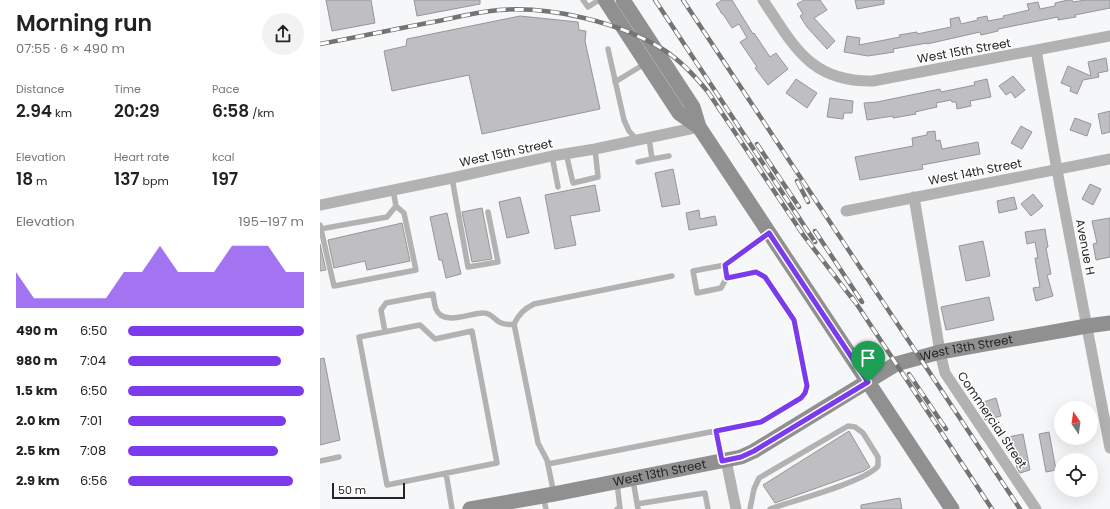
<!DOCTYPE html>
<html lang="en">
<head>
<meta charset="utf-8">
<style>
  body { margin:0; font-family:Poppins,sans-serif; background:#f2f2f2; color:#222; height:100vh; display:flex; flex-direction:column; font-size:15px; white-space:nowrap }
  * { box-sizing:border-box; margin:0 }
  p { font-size:13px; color:#767676 }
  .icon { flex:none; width:22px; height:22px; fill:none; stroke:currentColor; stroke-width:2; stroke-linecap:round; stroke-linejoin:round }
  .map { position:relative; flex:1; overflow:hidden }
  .drawer { display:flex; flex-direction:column; background:#fff; width:320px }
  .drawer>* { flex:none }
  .needle { width:26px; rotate:347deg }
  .controls { position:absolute; left:734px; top:401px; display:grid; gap:8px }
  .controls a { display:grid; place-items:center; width:44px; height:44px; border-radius:50%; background:#fff; box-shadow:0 4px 16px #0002; font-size:20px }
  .scale { position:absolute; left:12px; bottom:10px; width:73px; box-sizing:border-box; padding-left:4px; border:2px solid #252525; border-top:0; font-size:11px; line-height:14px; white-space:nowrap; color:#252525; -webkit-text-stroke:3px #fff; paint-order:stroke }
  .pin { position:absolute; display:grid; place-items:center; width:34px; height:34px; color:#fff; margin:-41px -17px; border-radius:50% 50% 50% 0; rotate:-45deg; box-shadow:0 0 4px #0007 }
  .pin .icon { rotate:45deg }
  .round { display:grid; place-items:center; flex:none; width:42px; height:42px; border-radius:21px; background:#f2f2f2 }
  .headline { display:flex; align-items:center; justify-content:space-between; height:68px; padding:0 16px }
  h1 { font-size:22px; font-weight:600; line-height:30px }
  .metrics { display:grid; grid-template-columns:repeat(3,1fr); gap:6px; height:68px; padding:4px 16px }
  .metrics div { display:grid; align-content:center }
  .metrics b { font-size:17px; font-weight:600 }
  .metrics small { font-size:11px; font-weight:400 }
  .metrics p { font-size:11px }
  .chart { height:112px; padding:8px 16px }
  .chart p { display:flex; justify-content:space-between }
  .chart svg { width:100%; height:72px; margin-top:4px; fill:#7c3aed; opacity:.7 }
  ul { padding:0 16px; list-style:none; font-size:13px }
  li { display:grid; grid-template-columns:64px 48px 1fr; align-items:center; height:30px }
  li i { height:10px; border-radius:5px; background:#7c3aed }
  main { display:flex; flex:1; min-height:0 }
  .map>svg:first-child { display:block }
  .building { fill:#bfbfc1; stroke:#959697 }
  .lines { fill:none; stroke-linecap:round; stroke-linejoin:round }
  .lane { stroke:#b3b2b2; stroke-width:5.5 }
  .street { stroke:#b3b2b2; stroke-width:11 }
  .secondary { stroke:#919091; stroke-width:15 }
  .rail-casing { stroke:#747475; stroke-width:4.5 }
  .rail { stroke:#fff; stroke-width:3; stroke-dasharray:9; stroke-linecap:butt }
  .route-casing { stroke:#fff; stroke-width:8 }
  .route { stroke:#7c3aed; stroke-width:5 }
  .labels { text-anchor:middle; stroke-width:3; stroke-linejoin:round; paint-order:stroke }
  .street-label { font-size:12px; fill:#252525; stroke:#fff }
</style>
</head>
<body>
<main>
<section class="drawer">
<div class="headline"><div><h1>Morning run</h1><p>07:55 · 6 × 490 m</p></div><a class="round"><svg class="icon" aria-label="share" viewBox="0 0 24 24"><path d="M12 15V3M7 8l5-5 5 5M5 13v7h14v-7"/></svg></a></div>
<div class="metrics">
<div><p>Distance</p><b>2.94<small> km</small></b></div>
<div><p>Time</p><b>20:29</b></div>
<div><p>Pace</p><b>6:58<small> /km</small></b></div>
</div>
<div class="metrics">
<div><p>Elevation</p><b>18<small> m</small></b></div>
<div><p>Heart rate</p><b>137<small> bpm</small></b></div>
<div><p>kcal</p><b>197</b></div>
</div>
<div class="chart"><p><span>Elevation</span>195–197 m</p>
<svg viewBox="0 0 160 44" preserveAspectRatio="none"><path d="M0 44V22L10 38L20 38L30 38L40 38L50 38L60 22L70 22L80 6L90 22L100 22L110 22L120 6L130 6L140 6L150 22L160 22V44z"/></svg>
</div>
<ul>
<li><b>490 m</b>6:50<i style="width:100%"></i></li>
<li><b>980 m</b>7:04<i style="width:87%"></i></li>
<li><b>1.5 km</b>6:50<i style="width:100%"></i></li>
<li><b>2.0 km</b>7:01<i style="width:90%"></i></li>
<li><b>2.5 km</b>7:08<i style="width:85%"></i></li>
<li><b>2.9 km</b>6:56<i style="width:94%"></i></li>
</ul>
</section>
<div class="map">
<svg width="790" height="509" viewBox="0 0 790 509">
  <rect width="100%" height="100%" fill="#f6f7f8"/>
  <!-- building -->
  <path class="building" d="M6,0H51L55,23L12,31Z
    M94,0H160V4L97,16Z
    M402,0H412L433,34L434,33L450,57L456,53L468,69L448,85L435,68L437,67L420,42L427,38L419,24L412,28L403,14H402L396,4Z
    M484,0H500L507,10L494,18L515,41L507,49L487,27L480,16L483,14L477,4Z
    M535,0H564V4L537,9Z
    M748,0H752L753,2L766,0H790V8L755,15L756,17L738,20V17L678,29V31L661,35L660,32L607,44V43L573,49L574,52L548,56L524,52L527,36L540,38L539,45L580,37L579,35L597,32V34L631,27L630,19L639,17L641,24L658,20L657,18L667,16L668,21L684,18L683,16L709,10L707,4L718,2L720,9L735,6V3Z
    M200,16L258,22L259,30L266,31L265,41L280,109L162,134L149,75L72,91L64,51L86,46L87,39Z
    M786,58L788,71L778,73L779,77L763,80L757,94L750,91L751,87L741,83L748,66L771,76L768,62Z
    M693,76L705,90L695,98L691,92L686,95L679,86Z
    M476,79L497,93L487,108L466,93Z
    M667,79L671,97L650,101L651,106L637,109L636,102H632L631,100L616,103L617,107L595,112L596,114L573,118V116L547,120L544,103L557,102L620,89L621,92L655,85L654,82Z
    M510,98L533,101L532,113H524L523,119L507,117Z
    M790,111V132L782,134L778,114Z
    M755,118L771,124L767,136L750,130Z
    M701,126L712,132L702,149L691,143Z
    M615,131L616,141L620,140L622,149L658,142L660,154L602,165L603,169L540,180L535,157L593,146L592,138L607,135V132Z
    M353,169L360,204L342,207L335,173Z
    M770,184L781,189L773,205L762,199Z
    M275,185L280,211L250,216L256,245L235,249L225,195Z
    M713,194L723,206L711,216L701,204Z
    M200,197L209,233L187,238L179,202Z
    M694,197L697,209L679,213L677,201Z
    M162,208L172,259L152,262L142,212Z
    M379,210L380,219L395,216L397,225L369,230L366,213Z
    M127,213L141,274L126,278L122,260H119L110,217Z
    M790,218V257L776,260L773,244L777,243L772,221Z
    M82,223L90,261L47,270L45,261L14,268L8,240Z
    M725,229L728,247L726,248L731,274L727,275L733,296L716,301L713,288L720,287L715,258H718L715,242L707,244L705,232Z
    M663,241L670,276L646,281L639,246Z
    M0,244L6,270L0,271Z
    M669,297L674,320L626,330L621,307Z
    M4,358L20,440L0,445V359Z
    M676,398L681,416L665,420L660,403Z
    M529,431L550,467L544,471L455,503L443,485Z
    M729,432L736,470L726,472L719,434Z
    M703,434L710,470L700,473L697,468L694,451L687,452L683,438Z
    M580,498L582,509H541V505Z"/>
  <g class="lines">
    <!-- lane -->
    <path class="lane" d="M263,0L268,7L279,0
      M288,49L304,120L309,131L317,140
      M295,82L326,63
      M246,153L253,183L278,177L275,149
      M232,156L238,187
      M332,159L349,156
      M318,162L332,159L329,138
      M132,178L148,267L178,262L168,212
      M0,225L14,286L96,270L84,213L76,206
      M0,229L67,217L76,206L73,190
      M405,265L373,271L377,293L401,288L407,277L405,265L448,233
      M100,325L115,339L152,331L177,463L67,485L39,337Z
      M65,332L61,310L66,303L113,294C114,299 114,304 116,309C123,327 152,312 164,313C171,313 174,319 179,322C184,325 189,325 194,324
      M396,431L402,460
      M0,461L19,457
      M228,464L441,422L481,398L485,393L487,386L474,321L445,277L436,272L407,277
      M126,473L132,509
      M313,480L318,509
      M234,494L227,460L218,443L194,324C199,314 204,309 214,304L352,276
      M223,496L226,509
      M317,504L385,493L388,509
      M297,509L300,508L297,483
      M430,509L434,489L439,478L528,426L535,427L543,433L558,457V466C545,482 472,501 450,509"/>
    <!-- street -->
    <path class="street" d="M443,0C474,46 490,82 553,81L790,36
      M716,50L737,170L790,448
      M594,197L620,352L625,373L716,509
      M0,205L132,178L232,156L275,149L379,127
      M526,211L790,159
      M406,460L416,509"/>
    <!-- secondary -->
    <g class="secondary">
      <path d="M285,0L359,113L379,127"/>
      <path d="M303,0L373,107L379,127L632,509"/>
      <path id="s1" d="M150,509L234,494L421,457L434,451L576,364L620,352L767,326L790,323"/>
    </g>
    <defs>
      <path id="rail" d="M335,0L495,242
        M363,0L700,509
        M0,44C38,37 75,29 113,22C135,18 156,12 179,10C230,6 300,22 344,50C361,61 375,76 388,92L484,236L534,301
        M437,144L479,207
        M477,181L488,202
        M495,231L542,302
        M532,297L672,509
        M589,374L626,429"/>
    </defs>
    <!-- rail casing -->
    <use href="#rail" class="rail-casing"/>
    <!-- rail -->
    <use href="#rail" class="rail"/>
  </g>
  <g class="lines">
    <defs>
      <path id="route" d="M449,233L548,382L434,451L421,457L402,461L396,431L441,422L481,398L485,393L487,386L474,320L445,277L436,272L407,278L405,265Z"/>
    </defs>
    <!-- route casing -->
    <use href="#route" class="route-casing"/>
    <!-- route -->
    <use href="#route" class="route"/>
  </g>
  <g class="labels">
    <!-- street labels -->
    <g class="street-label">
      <text transform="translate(644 51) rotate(-10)" y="4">West 15th Street</text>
      <text transform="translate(186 153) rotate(-12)" y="4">West 15th Street</text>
      <text transform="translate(655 172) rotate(-11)" y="4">West 14th Street</text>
      <text transform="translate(765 247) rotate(79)" y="4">Avenue H</text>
      <text dy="4" stroke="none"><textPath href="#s1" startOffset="529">West 13th Street</textPath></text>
      <text transform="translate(672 420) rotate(56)" y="4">Commercial Street</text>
      <text dy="4" stroke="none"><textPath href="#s1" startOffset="193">West 13th Street</textPath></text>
    </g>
  </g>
</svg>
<div class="controls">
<a><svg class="needle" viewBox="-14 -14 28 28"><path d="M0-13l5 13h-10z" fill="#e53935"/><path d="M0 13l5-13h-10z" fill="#767676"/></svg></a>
<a><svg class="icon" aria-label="locate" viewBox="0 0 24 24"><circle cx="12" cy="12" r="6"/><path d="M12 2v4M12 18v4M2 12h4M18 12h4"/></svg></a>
</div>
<div class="scale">50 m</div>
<div class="pin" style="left:548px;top:382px;background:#1e9e55"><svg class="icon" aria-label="arrive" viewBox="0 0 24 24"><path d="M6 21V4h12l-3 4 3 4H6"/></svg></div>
</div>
</main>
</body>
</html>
